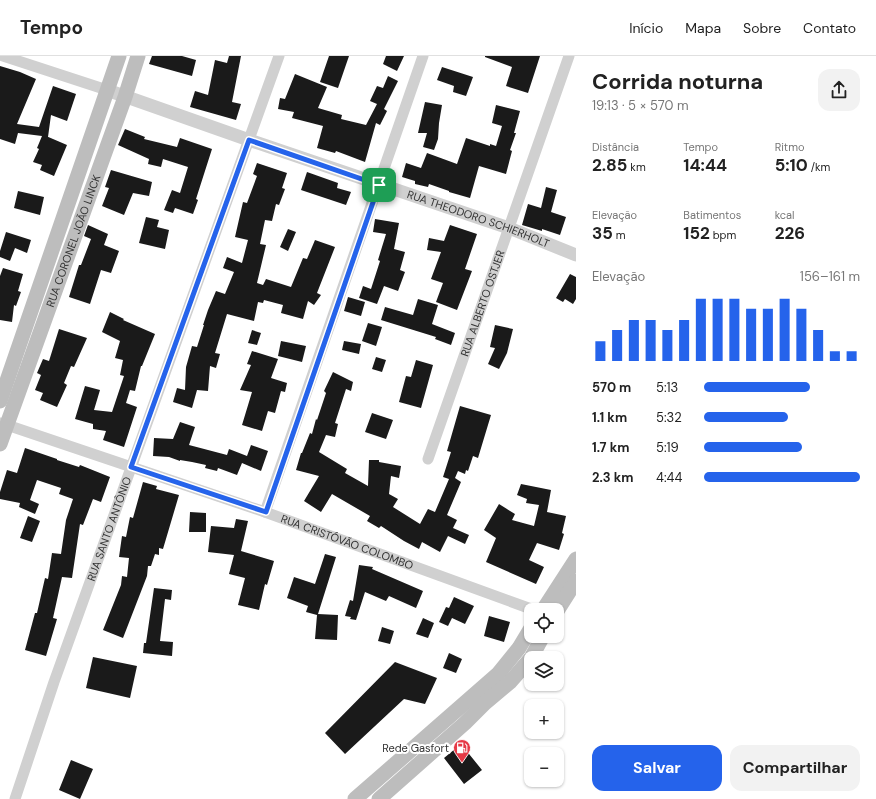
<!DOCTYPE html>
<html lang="pt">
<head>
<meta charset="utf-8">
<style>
  body { margin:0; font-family:"DM Sans",sans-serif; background:#f2f2f2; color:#222; height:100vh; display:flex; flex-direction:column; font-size:15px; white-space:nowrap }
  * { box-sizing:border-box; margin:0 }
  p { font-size:13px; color:#767676 }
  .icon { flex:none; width:22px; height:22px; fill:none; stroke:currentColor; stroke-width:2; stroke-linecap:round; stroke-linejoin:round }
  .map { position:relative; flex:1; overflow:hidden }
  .side { display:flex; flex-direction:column; background:#fff; width:300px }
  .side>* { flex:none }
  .fabs { position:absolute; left:524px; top:547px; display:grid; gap:8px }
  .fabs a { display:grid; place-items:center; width:40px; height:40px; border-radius:8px; background:#fff; box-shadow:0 1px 3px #0004; font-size:20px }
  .pin { position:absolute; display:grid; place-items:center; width:34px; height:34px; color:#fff; margin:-17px; border-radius:8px; box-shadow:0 2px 6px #0006 }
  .round { display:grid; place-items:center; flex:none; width:42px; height:42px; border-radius:12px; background:#f2f2f2 }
  .summary { display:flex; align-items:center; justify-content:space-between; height:68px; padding:0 16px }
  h1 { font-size:22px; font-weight:700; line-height:30px }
  .metrics { display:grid; grid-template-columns:repeat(3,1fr); gap:6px; height:68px; padding:4px 16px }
  .metrics div { display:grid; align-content:center }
  .metrics b { font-size:17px; font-weight:700 }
  .metrics small { font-size:11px; font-weight:400 }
  .metrics p { font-size:11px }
  .chart { height:112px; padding:8px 16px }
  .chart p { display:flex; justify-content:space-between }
  .chart svg { width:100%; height:72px; margin-top:4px; stroke:#2563eb; stroke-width:6 }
  .button { display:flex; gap:8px; margin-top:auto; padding:8px 16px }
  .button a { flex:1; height:46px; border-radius:12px; background:#2563eb; color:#fff; font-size:16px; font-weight:700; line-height:46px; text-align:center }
  .button a+a { background:#f2f2f2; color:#222 }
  ul { padding:0 16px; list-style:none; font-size:13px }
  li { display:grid; grid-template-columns:64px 48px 1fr; align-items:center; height:30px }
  li i { height:10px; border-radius:5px; background:#2563eb }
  header { display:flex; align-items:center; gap:24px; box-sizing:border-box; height:56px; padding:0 20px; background:#fff; border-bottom:1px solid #e0e0e0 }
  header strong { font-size:19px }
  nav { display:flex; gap:22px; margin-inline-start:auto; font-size:14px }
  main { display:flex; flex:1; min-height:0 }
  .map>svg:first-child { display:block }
  .building { fill:#1a1a1a }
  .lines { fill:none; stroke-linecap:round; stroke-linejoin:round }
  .minor { stroke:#d0d0d0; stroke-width:11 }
  .tertiary { stroke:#d0d0d0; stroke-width:13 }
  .secondary { stroke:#bdbdbd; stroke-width:15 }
  .route-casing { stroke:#fff; stroke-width:8 }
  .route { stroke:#2563eb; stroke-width:5 }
  .labels { text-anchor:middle; stroke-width:4; stroke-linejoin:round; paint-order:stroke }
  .street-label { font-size:11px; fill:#333; stroke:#fff }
  .poi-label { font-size:11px; fill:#333; stroke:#fff; text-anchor:end }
</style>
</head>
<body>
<header>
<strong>Tempo</strong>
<nav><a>Início</a><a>Mapa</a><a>Sobre</a><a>Contato</a></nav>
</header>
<main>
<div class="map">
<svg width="576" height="743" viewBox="0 0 576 743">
  <rect width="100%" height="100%" fill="#fff"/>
  <!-- building -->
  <path class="building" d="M152,0H182L196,4L192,20L149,8Z
    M229,0H241L232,46L241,48L236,64L190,51L195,35L208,39L215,4L227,7Z
    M329,0H349L338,32L320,26Z
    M386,0H404L397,15L383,8Z
    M485,0H540L528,37L506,30L512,11L485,1Z
    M0,10L20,16L36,23L17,68L39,71L53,30L76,38L67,65L51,59L48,81L46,80L67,89L54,120L40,114L42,109L33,106L39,93L37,92L42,80L18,77L15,88L0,83Z
    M442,11L473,21L466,40L453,36L454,30L437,24Z
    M295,18L327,31L318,52L342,59L341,63L366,69L377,48L370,45L377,30L383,32L388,20L398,25L384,53L387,55L380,69L376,67L365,106L336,95L335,97L317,92L323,70L292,62L294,56L278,53L280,42L285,43Z
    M425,46L442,49L439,67L438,83L434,94L423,91L427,77H418Z
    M496,49L520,55L514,77H516L510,94L512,95L506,118L479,110L470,142L449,136V135L429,128L428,131L415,128V125L402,121L406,107L421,112L427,97L457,108L466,82L490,90V88L496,90L502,70L492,67Z
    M125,73L145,81L144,83L177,91L180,82L212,93L196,143L198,144L193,158L175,152L173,157L164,154L172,134L180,137L188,111L163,103L161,111L148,108L149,103L118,89Z
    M257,107L287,117L282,132L285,133L279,149L276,148L272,165L265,164L260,188L266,189L257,227L263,229L266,223L291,231L303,202L307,203L315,184L335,191L317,237L321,239L314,249L308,245L303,263L281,257L283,249L264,244L263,247L258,246L254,265L227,258L215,297L220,298L216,312L210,310L208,335L197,334L192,352L173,346L177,332L185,334L186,311L192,290L197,291L204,269H203L208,254L216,235L225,238L234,216L223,212L227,201L242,207L248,184L235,181L243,146L247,147L257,120L253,118Z
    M111,114L152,126L149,140L133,137L124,159L102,150L109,132L105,131Z
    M307,116L338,127L337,132L351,136L346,149L301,134Z
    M546,131L557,134L551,156L566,161L560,179L542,173V175L522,169L528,148L541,152Z
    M18,135L44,141L40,159L14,152Z
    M146,161L159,164L157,171L169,174L165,193L139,187Z
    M375,163L399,167L394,193L405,196L400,214L405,216L398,235L384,230L377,248L359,242L363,230L371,233L380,205L378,204L386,178L373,176Z
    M88,169L108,178L104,189L119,195L111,217L101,214L90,248L69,241L79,209H81L91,183L84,180Z
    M450,169L477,178L465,213L472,215L457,254L436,246L443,227L431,223L441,196L427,194L429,182L444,185Z
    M288,173L296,176L288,195L280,191Z
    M6,176L31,184L27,197L15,192L10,205L0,201V195Z
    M3,212L23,218L18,235L21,236L16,250L14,249L12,266L0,264V220Z
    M570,218L576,221V243L573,248L565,243L563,246L556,242Z
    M348,241L365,246L361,260L344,255Z
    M418,243L438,249L432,268L455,277L451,289L435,283L436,281L381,264L385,251L413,259Z
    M110,256L124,263L123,264L155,278L142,310H141L135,335L130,334L126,347L137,351L124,391L103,384L106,375L93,373V368L75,363L85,330L100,334L94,354L112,356L124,320L120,319L123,304L115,302L120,285L102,276Z
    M368,267L382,271L376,290L362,285Z
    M495,269L513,273L507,297L499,313L488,308L495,292L490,291Z
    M59,273L87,282L74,311L71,310L64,327L67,329L57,351L40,344L43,337L35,334L41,319L37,317L43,303L49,305Z
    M252,274L261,277L257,289L248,287Z
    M281,285L306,290L302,306L278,300Z
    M344,285L361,288L359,298L342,294Z
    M252,295L278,303L271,322L287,327L285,336L281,335L275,357L268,355L262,375L242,369L252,336L240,334L251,309L247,308Z
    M376,301L386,304L382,316L372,313Z
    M416,304L433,309L421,352L399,346L406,320L411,321Z
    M333,316L353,326L351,335L346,333L335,367L338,368L335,381L326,379L319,396L347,413L345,417L368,430L369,404H379V406L401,410L399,422L391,420L389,438L398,443L393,451L420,468L428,453L435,456L449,423L443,421L451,396L447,395L460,350L491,359L478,402L473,400L468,415L466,414L465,418L458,415L455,422L461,426L447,459L457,464L453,472L469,479L465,488L448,480L440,496L422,486L419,493L404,485L381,470L379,472L367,465L370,460L332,438L321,456L304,445L319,420L296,414L301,397H302L310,377L312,378L316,363L317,364L326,337L324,335Z
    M372,357L393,364L386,383L365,376Z
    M180,366L195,371L189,389L227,399L229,393L247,400L251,389L268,395L261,415L242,407L237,419L218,412L217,415L205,412L206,409L192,406L180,404V405L169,401L153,400L154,382L173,383Z
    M25,392L57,403V404L79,411L80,409L110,421L101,446L93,443L83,469L80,468L72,522L62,521L53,562L57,563L46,600L25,594L35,557H37L45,522L48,523L52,497L61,498L66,464L73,443L59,438L61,432L37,424L30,444L39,448L35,458L19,451L20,447L0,443V436L7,414L17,417Z
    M143,426L157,430L156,433L179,439L163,493L159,492V499L155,498L151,510H148L147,520L123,582L103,574L121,529L122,520L127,521L129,502L119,501L122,480L126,481L130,461L133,462Z
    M521,428L551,434L547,456L566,460L562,477L564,478L559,494L537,487L529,504L544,511L536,528L486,506L496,482L484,474L499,448L515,458L512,464L534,470L539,449L526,447L527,443L517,439Z
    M190,456L206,457V476H189Z
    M28,460L40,465L32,486L20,482Z
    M236,463L248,465L241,495L274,505L267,529L265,528L259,554L238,549L245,522L229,518L234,499L208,496L211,470L234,472Z
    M325,498L336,501L318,558L338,559L337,584L315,583L317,559L306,556L308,550L287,542L294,521L315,528Z
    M359,509L373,511L372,513L423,535L416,552L389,540L386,545L365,536L356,564L350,563L351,561L345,560L350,544L353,545Z
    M154,532L172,534L171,544L165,543L160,585L173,586L172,600L143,597L144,587H146Z
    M454,541L474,550L465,568L452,562L448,570L439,566L446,551L449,552Z
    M489,560L510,566L504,586L484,580Z
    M423,562L434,567L428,582L416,578Z
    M382,571L394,575L390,588L378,585Z
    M449,597L462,603L456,617L443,612Z
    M93,601L137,610L130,642L86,632Z
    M395,606L437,622L425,648L404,643L345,698L325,677Z
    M461,688L482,714L464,728L444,702Z
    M71,704L93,713L80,743L59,734Z"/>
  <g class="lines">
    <!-- minor -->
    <g class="minor">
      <path d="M3,0L107,34"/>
      <path id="s1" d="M1,367L265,456L534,554"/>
      <path id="s2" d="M428,403L569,0"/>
      <path d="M265,456L423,0"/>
      <path id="s3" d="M15,743L54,626L279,0"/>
    </g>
    <!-- tertiary -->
    <path class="tertiary" id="s4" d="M107,34L249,84L509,172L576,199"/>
    <!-- secondary -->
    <g class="secondary">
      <path d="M0,345L119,0"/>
      <path id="s5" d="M0,388L125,41L138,0"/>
      <path d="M543,554L576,503"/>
      <path d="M557,555L576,525"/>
      <path d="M355,743L498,618L519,592L531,572"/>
      <path d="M379,743L465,667L485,647L510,626L531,602L543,580"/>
    </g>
  </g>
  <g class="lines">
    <defs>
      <path id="route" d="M249,84L379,129L266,456L131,411Z"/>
    </defs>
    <!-- route casing -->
    <use href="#route" class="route-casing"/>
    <!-- route -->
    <use href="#route" class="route"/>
  </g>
  <!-- icons -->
  <defs>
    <symbol id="fuel-pin" viewBox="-11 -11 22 30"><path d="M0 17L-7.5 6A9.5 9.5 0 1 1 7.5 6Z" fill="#e63946" stroke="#fff"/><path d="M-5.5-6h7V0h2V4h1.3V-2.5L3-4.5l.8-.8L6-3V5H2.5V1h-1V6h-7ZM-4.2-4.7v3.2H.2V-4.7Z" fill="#fff"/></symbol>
  </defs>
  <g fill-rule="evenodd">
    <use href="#fuel-pin" x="452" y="682" width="20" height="27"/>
  </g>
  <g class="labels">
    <!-- street labels -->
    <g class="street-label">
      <text dy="4" stroke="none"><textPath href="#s4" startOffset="393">RUA THEODORO SCHIERHOLT</textPath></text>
      <text dy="4" stroke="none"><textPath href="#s5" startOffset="216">RUA CORONEL JOÃO LINCK</textPath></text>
      <text dy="4" stroke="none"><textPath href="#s2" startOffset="165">RUA ALBERTO OSTJER</textPath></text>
      <text dy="4" stroke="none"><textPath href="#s3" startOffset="286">RUA SANTO ANTÔNIO</textPath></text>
      <text dy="4" stroke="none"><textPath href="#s1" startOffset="366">RUA CRISTÓVÃO COLOMBO</textPath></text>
    </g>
    <!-- poi labels -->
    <g class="poi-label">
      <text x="449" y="696">Rede Gasfort</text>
    </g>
  </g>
</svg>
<div class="fabs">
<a><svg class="icon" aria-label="locate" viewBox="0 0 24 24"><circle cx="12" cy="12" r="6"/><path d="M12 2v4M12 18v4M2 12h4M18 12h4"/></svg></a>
<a><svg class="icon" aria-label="layers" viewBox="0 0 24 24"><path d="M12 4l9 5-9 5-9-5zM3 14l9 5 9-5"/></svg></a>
<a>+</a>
<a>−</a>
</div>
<div class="pin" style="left:379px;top:129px;background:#1e9e55"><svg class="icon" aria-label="arrive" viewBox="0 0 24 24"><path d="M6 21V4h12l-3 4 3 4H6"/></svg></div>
</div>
<section class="side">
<div class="summary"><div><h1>Corrida noturna</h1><p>19:13 · 5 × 570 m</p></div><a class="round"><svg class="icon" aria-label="share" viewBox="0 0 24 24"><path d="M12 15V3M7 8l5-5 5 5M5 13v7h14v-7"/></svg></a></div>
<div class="metrics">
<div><p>Distância</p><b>2.85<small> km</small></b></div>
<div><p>Tempo</p><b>14:44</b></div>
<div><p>Ritmo</p><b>5:10<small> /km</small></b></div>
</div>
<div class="metrics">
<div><p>Elevação</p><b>35<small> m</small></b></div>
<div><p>Batimentos</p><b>152<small> bpm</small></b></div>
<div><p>kcal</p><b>226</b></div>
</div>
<div class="chart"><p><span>Elevação</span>156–161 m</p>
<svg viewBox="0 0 160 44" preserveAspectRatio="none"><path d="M5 44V32M15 44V25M25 44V19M35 44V19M45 44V25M55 44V19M65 44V6M75 44V6M85 44V6M95 44V12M105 44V12M115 44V6M125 44V12M135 44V25M145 44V38M155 44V38"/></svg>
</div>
<ul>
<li><b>570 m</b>5:13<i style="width:68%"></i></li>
<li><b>1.1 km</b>5:32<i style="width:54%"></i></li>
<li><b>1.7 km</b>5:19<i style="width:63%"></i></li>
<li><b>2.3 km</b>4:44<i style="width:100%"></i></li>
</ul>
<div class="button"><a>Salvar</a><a>Compartilhar</a></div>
</section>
</main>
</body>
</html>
